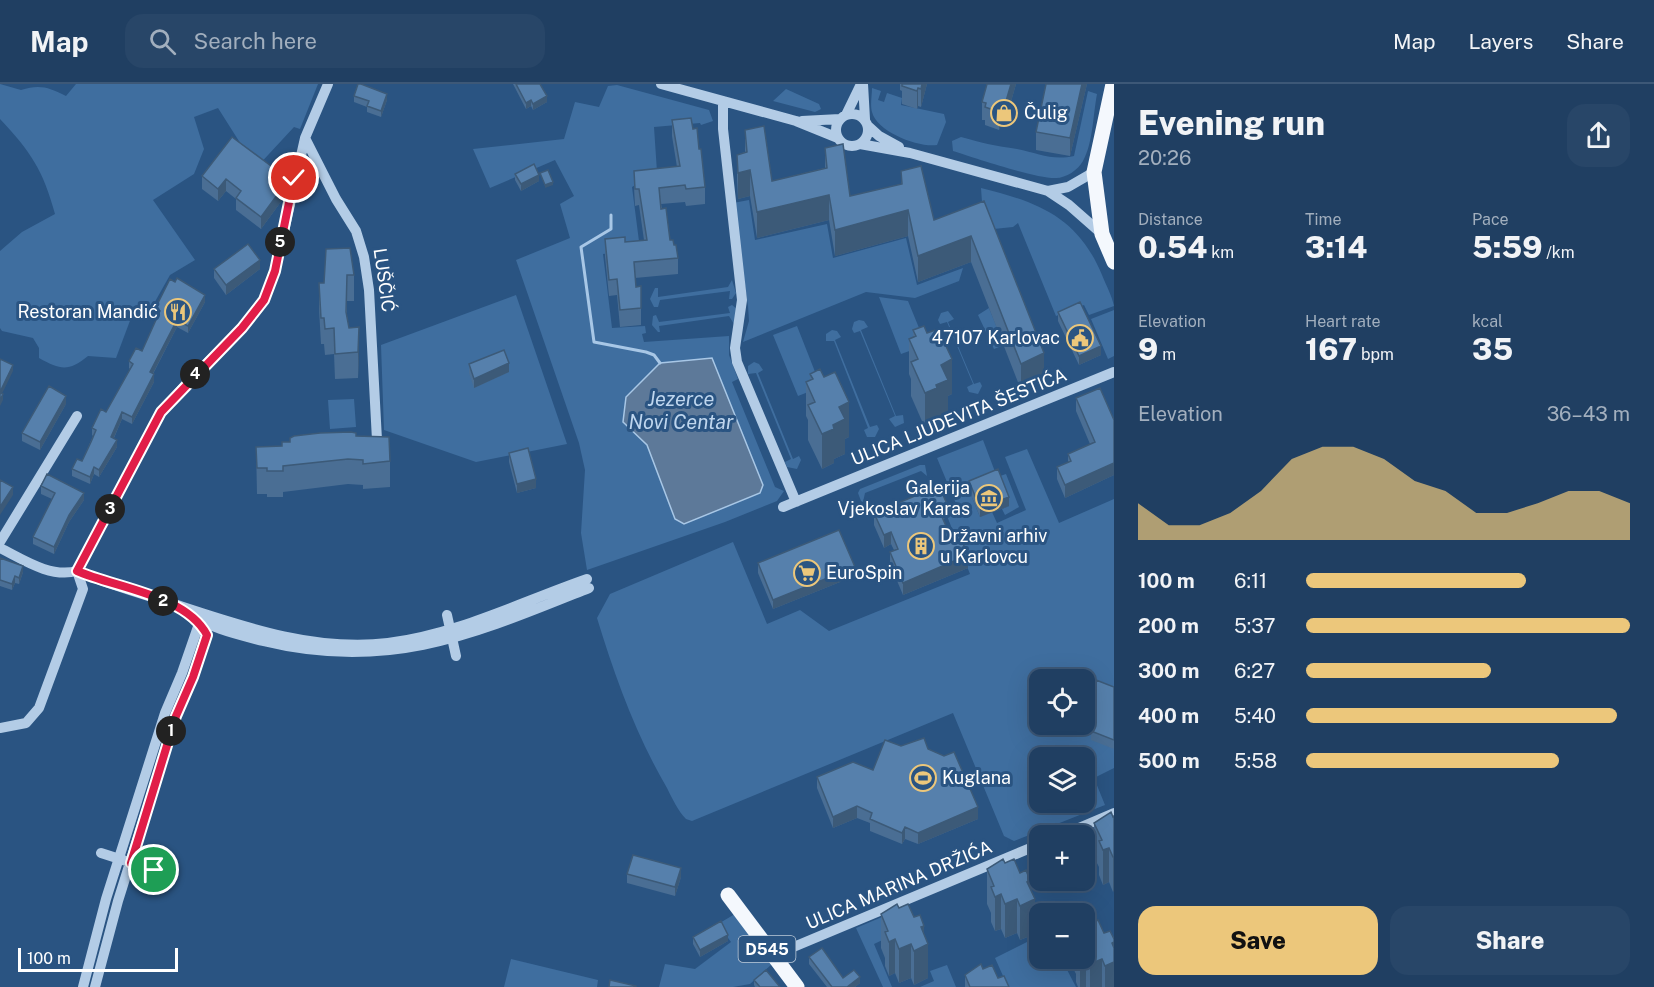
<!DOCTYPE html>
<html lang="en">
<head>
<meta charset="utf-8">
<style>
  body { margin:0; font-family:"Public Sans",sans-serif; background:#284668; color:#f1f3f6; height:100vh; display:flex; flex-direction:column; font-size:22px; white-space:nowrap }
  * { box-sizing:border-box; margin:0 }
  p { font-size:20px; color:#a2afbe }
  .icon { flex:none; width:33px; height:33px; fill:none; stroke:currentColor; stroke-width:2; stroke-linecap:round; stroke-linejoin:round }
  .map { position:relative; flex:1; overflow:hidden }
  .side { display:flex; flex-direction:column; background:#203f62; width:540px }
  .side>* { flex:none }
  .controls { position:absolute; left:1029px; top:585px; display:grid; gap:12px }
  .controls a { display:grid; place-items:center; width:66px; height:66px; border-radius:12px; background:#203f62; box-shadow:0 6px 24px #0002,0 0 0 2px #3d5877; font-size:30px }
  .scale { position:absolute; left:18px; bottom:15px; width:160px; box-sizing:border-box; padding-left:6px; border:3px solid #fff; border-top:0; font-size:16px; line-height:21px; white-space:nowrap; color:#fff; -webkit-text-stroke:4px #2a5482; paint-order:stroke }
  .pin { position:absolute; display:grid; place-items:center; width:51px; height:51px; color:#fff; margin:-26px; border:3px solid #fff; border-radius:50%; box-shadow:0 2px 6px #0007 }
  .km { position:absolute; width:30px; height:30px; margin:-15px; border-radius:50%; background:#222; color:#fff; font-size:16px; line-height:30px; text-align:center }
  .round { display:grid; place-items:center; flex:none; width:63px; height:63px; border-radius:18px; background:#284668 }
  .overview { display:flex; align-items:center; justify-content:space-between; height:102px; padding:0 24px }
  h1 { font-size:33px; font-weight:800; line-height:45px }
  .metrics { display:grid; grid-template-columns:repeat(3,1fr); gap:9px; height:102px; padding:6px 24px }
  .metrics div { display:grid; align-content:center }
  .metrics b { font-size:30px; font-weight:800 }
  .metrics small { font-size:16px; font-weight:400 }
  .metrics p { font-size:16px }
  .chart { height:168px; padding:12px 24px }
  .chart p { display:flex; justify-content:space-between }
  .chart svg { width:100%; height:108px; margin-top:6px; fill:#ecc77b; opacity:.7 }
  .action { display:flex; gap:12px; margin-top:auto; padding:12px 24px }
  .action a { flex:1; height:69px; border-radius:18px; background:#ecc77b; color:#111; font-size:24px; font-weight:800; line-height:69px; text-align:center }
  .action a+a { background:#284668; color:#f1f3f6 }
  ul { padding:0 24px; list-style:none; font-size:20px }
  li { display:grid; grid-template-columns:96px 72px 1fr; align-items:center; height:45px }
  li i { height:15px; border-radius:8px; background:#ecc77b }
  header { display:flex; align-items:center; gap:36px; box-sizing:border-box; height:84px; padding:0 30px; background:#203f62; border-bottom:2px solid #3d5877 }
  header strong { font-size:28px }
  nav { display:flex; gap:33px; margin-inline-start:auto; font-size:21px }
  .search { width:420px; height:54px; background:#284668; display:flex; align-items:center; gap:15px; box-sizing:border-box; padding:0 21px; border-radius:18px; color:#a2afbe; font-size:22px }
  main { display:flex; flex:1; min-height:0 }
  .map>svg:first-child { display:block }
  .green { fill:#3f6e9f; fill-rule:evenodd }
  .water { fill:#5d7999; stroke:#a8c7e6; stroke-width:1.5 }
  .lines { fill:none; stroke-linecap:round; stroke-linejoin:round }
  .stream { stroke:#a8c7e6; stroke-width:3 }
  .minor { stroke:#b3cce6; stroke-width:10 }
  .major { stroke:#f4f8fd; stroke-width:15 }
  .wall { fill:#4a6e94 }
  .shaded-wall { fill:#3c5a78 }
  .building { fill:#5680ac; stroke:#3c5a78; stroke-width:1.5 }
  .route-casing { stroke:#fff; stroke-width:12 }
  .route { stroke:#e11d48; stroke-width:8 }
  .labels { text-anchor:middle; stroke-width:6; stroke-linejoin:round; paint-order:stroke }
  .shield { fill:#2a5482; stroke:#bfccda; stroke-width:1.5 }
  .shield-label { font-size:16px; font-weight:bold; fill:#fff }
  .poi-label { font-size:18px; fill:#fff; stroke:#2a5482; text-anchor:start }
  .street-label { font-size:18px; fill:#fff; stroke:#2a5482 }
  .water-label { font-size:20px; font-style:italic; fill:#bfd6ee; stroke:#2a5482 }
</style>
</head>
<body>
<header>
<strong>Map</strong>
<div class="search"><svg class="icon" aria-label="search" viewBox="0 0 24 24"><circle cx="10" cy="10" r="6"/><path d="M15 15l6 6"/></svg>Search here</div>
<nav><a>Map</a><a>Layers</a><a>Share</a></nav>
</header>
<main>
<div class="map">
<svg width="1114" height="903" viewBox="0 0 1114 903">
  <rect width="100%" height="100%" fill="#2a5482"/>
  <!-- green -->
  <path class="green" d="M0,0L21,6C39,0 49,3 66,12L76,0H318L300,45L294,43L256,84L218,24L194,33L204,65L194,90L153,116L195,176L170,191L152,223L131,234L116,274L88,272C68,288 61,286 39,274V264L33,254L2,247L0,244V167L22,148L55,130C43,86 31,68 0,35Z
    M617,1L709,26L713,37L701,41L700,39L654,43L657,88L632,103L640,165L603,170L612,244L645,242L646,249L642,250L644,258L729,252V271L738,295L732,298L775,403L784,407L777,417L725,438L587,486L581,449L585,386L579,359L516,176L570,154L560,120L574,112L555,76L490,104L473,65L564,55L575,18L599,23L608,2ZM640,353L759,409L675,435L647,361Z
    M872,4L881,7L878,16L884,18L887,9L902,14L901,21L944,30L946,38L937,61C919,64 877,48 872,28C870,21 872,11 872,4Z
    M786,5L819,20L821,25L815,28L773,17Z
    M1088,7L1097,10C1093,31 1093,59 1083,77C1078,86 1066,94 1056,94C1037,95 975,74 953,67L952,57L961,53C982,59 996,62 1017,65C1038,69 1052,77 1074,72Z
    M981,104C1038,118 1078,133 1102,191C1106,201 1112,212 1114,222L1089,231L1084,221L1056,232L1018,139L1013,143L984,146Z
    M749,116L755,156L827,140L833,174L906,154L917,201L963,184L959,197L915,214L866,208L743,258L749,237L748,222L733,119Z
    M732,196L736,209L732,215H729L730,207L660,216L658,223H654L650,215L655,204H658V213L728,203Z
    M516,211L567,360L476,378L384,346L381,261Z
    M879,213L908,217L926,261L901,270Z
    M732,221L737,225L734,240L729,232L659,242L660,248H658L652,241L653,232L656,231L659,238L730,229L728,223Z
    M989,224L1004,261L994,265L978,231Z
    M1114,226V272L1108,275L1091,235Z
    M948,227L954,235L948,238L974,300L980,298L982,302L978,310L969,308L967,303L973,300L947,238L940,240L938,236L941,229Z
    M859,236L864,237L868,243L861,246L896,332L903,331L904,339L895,343L889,335L895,332L860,247L854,249L852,245L854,238Z
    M797,242L821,303L798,312L773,251Z
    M832,246L837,247L841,253L835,256L870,343L877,341L879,345L875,353H867L864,346L868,344L834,257H826V250Z
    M754,278L759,280L763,286L758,289L793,375L799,372L801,376L797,385L787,383L785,378L791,375L756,289L748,290V282Z
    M354,315L356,343L330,345L328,316Z
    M983,356L997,393L1006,390L1019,423L1005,431L1002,425L1009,422L969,406L980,433L992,428L997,439L1026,426L1005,373L1027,365L1059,439L1114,415V684L1094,694L1105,721L1014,757L1004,752L953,629L692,737L686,735C678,727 672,714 667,704C636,651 615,593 597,534L610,510L733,458L767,540L800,526L829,547L970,490L945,427L957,422L937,374ZM1040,596H1084V640H1040ZM1040,674H1084V718H1040Z
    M920,381H925L927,392L921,387L865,409L863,418L861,417L858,409L860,405Z
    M901,825L908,844L874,860L892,903H883L856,844Z
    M735,830L772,880L750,900L733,903H659L665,880L695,885L731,858L718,840Z
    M1039,836L1040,874L1069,875L1063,878L1076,903H1008L995,874L1039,852L1033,839Z
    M511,875L598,896L597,903H504Z
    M947,881L956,903H920L934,897L930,887Z"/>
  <!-- water -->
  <path class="water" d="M712,274L763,401L760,409L684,440L675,435L647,361L623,338L626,313L660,279Z"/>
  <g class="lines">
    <!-- stream -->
    <path class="stream" d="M611,131V145L581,163L594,258L646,268L654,271L660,279"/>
    <!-- minor -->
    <path class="minor" d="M661,0L796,37L838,54
      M863,0L865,35
      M723,17V45L742,216L735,264L737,278L796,418
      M836 46a16 16 0 1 1 32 0a16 16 0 1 1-32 0Z
      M846,31L861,0
      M802,37L840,35
      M868,42L879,52L899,63
      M305,54L336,115L356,147L364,173L369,206L377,356
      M860,60L910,69L1048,107L1068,103L1094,88
      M1048,107L1069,121L1102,150
      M783,423L1114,288
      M0,458L77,332
      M0,464C24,476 50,494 77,487L161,329L187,299L242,244L264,216L275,187L305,54L328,0
      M77,487C107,500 139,509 171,519C241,542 314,568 388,559C458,550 521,518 587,495
      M187,528C209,544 236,550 263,557C389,588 474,550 589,504
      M447,531L456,572
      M0,644L26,639L39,624L83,505L77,487
      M1060,752L1114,729
      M101,769L154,786
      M772,872L1040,760
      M83,903L106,815L165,629L182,589L200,537L204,535
      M95,903L118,817L176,632L193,593L207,551L200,537"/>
    <!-- major -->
    <path class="major" d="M1113,0L1094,88L1102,150L1114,178
      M728,811L797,903"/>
  </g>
  <!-- wall -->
  <path class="wall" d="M513,0H540L547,18L533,26L531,22L526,25Z
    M900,0H927L921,23L918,22L917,25L902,20V7L900,6Z
    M987,0H1016L1004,42L1001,41L999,46L985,41V36H982V18Z
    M1046,0H1087L1070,72L1036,66V48Z
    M354,12L387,16L381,33L367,28V23L354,18Z
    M672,36L693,45L699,65L705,103V120L686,122L685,118L661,120L670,156L674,161L678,174V190L635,194L636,203L641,202V241L620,243L617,211L609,212L605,172V155L625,158L644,156L639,121L635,122L634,104V87L677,83L672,52Z
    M745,46L772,97L825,84V64L850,112L901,100V87L934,136L984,117L1044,295L1021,306L971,178L918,198L908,152L835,172L829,136L757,154L750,112L738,115L737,97V71L745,68Z
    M232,53L286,106L283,115L261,145L236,126V115L226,107L218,117L202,105V92Z
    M515,90L539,97L521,107L515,96Z
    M326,165L354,191V217H347V232L349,244L359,269L358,294L335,295L334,270L325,271L324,260H321L319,225V199H324Z
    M214,185H260L226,211L214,194Z
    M205,218L188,249L177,243L153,290L154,298L132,340L122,335L114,354L117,363L99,393L94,390L90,400L72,392V385L82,377L93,352L92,351V344L106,328L130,285L129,284V277L142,267L157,233L155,232V225Z
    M1058,228L1101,271L1079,281L1058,237Z
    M913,246L927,249L952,310L948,312V330L937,335V338L925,344L911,312V295L909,290V255L913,254Z
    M469,280L509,288L474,304L469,289Z
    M810,290L849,353L845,355V370L834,375V379L822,385L808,356V336L806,332V298L810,296Z
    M1076,314L1114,336V391L1065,414L1057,395V383L1068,379V370L1090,360L1076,327Z
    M66,320L40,366L22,357V349Z
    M282,362L390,377V403L363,405V401L348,400L283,408V413H267V410H257L256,363Z
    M509,369L536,404L517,409L509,378Z
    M969,397L1009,422L980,433L969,406Z
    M41,402L84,416L69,438L54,470L33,460V453L52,415L41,410Z
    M874,429L947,433L943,435L950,451L968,484L903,511L890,480V468L894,466L891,460L884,464L874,441Z
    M0,474L23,488L19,500L15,499L12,506L0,502Z
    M758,479L855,492L773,525L758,489Z
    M1114,603V665L1091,656V647L1094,639L1084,636V626Z
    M901,662L928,665L978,735L918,760L905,755L902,760L870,747V739L857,734L833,744L817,704V693L873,686Z
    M1114,732L1113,808L1109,798L1103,801L1099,791V783L1094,773V739Z
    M1005,779L1030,806L1035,850L1020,856L1017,849L1005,854L1001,845L995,847L991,838V829L987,820V785Z
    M627,790L681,793L675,812L627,799Z
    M881,830L914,833L924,851L928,894L914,901L911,894L899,899L895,889L889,892L885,882V874L881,864Z
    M1090,840L1114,903H1078L1076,898V890L1071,880V874H1084Z
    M693,853L728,857L700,873L693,860Z
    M809,873L843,894L860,899L855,903H827L809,880Z
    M983,885L998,894L1009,903H965V891Z
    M754,896L780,903H755L754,901Z"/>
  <!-- shaded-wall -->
  <path class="shaded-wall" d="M922,0H927L921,23V5Z
    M1011,0H1016L1004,42V24Z
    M1082,0H1087L1070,72V54Z
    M918,4V22L917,25V7Z
    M387,10V16L381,33V27Z
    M547,12V18L533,26V20Z
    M531,16V22L526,25V19Z
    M1001,23V41L999,46V28Z
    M750,86V112L738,115V89Z
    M539,91V97L521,107V100Z
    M286,93V106L283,115L261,145V133Z
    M226,95V107L218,117V105Z
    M553,98V101L545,104V101Z
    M829,111V136L757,154V128Z
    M908,126V152L835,172V146Z
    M971,152V178L918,198V172Z
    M260,176V185L226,211V201Z
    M205,211V218L188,249V242Z
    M177,236V243L150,295V288Z
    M359,243V269L358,294V268Z
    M1101,262V271L1079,281V272Z
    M1044,269V295L1021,306V280Z
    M952,275V310L948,312V330L937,335V338L925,344V309L936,301L941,281Z
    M509,279V288L474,304V295Z
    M13,281V287L0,314V308Z
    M154,290V298L132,340V333Z
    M3,310V316L0,322V316Z
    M66,312V320L40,366V358Z
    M849,318V353L845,355V370L834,375V379L822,385V350L833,341L839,323Z
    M122,328V335L111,360V353Z
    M117,356V363L99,393V386Z
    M1114,379V391L1065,414V401Z
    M94,383V390L90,400V393Z
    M536,395V404L517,409V400Z
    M13,403V411L0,431V423Z
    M84,409V416L69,438L54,470V463L69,431Z
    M1009,413V422L980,433V424Z
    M947,420V433L938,436V424Z
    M891,448V460L884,464V451Z
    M968,471V484L903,511V499Z
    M23,482V488L19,500V494Z
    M855,483V492L773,525V516Z
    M15,492V499L12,506V500Z
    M857,722V734L833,744V733Z
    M978,723V735L918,760V749Z
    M905,743V755L902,760V749Z
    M1109,764V798L1103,801V766Z
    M1113,773H1114V807L1113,808Z
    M681,784V793L675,812V803Z
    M1030,797V817L1035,815V850L1020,856V822L1027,798Z
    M1001,810V845L995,847V813Z
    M1017,815V849L1005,854V820Z
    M924,842V862L928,860V894L914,901V867L921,843Z
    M728,851V857L700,873V866Z
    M895,855V889L889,892V858Z
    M1114,858V903H1105V882L1112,859Z
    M911,860V894L899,899V865Z
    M1084,871H1086V903H1080V874H1084Z
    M1102,875V903H1090V880Z
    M860,893V899L855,903H847Z"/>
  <!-- building -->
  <path class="building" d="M358,0H361L387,10L381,27L367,22L369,17L354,12Z
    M516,0H540L547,12L533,20L531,16L526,19Z
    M902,0H922L921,5L918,4L917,7L902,2Z
    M987,0H1011L1004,24L1001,23L999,28L985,23L986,19L982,18Z
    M1046,0H1082L1070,54L1036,48Z
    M691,34L693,45L697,44L699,65H701L705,103L686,105L685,101L659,104L661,125L666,124L670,156H673L674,161H676L678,174L634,178L636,203L641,202V224L620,226L617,195L609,196L605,155L625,153V158L647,156L639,105H635L634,87L680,82L672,36Z
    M764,42L772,97L827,84L825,64L843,60L850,112L902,100L901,87L921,82L934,136L984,117L1044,269L1021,280L971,152L918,172L908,126L835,146L829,111L757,128L750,86L738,89L737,71L747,68L745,46Z
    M232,53L286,93L283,103L261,133L236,114L241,107L226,95L218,105L202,92Z
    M534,80L539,91L521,100L515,90Z
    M548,86L553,98L545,101L540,89Z
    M248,160L260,176L226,201L214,185Z
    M350,164L354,191H347L346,228L349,244L359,243L358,268L335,270L334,244L325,245L324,234H321L319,199H324L326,165Z
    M177,194L205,211L188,242L177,236L150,288L154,290L132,333L122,328L111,353L117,356L99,386L94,383L90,393L72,385L77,375L82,377L91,358L96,346L92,344L101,325L106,328L133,280L129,277L136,264L142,267L160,227L155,225L170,195L175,198Z
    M1080,218L1101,262L1079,272L1058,228Z
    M924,242L927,249L938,245L952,275L941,281L948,296L936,301L937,304L925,309L911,278L918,275L909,255L916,252L913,246Z
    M504,266L509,279L474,295L469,280Z
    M0,275L13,281L0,308Z
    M820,285L824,293L835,288L849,318L839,323L845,335L833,341L834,345L822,350L808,321L815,318L806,298L813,295L810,290Z
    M49,302L66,312L40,358L22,349Z
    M1100,304L1114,336V379L1065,401L1057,383L1071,377L1068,370L1095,358L1076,314Z
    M0,309L3,310L0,316Z
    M351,348L356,349V352L389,353L390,377L363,380V376L348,375L283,382V387H267V384H257L256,363L282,362V358H290V354L294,352L320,349Z
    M528,364L536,395L517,400L509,369Z
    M998,385L1009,413L980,424L969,397Z
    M47,390L84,409L69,431L54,463L33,453L55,409L41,402Z
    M0,396L13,403L0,423Z
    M939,402L947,420L938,424L950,451L958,448L968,471L903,499L890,468L898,465L891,448L884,451L874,429Z
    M839,446L855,483L773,516L758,479Z
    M0,474L23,482L19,494L15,492L12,500L0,496Z
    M1096,596L1114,603V656L1091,647L1096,631L1084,627V626Z
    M924,654L928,665L944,672L954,668L978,723L918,749L905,743L902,749L870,735L872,729L857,722L833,733L817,693L853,678L873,686L885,656L901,662Z
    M1111,728L1113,733L1114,732V773H1113L1109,764L1103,766L1099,757L1102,756L1094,739Z
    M633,771L681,784L675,803L627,790Z
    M1003,775L1005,779L1014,775L1020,789L1026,786L1030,797L1027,798L1035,815L1020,822L1017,815L1005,820L1001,810L995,813L991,803L994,802L987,785Z
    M897,820L899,824L908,820L914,833L920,831L924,842L921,843L928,860L914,867L911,860L899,865L895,855L889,858L885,848L888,847L881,830Z
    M1088,835L1090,840L1098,836L1104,849L1110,847L1114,855V858L1112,859L1114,864V878L1105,882L1102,875L1090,880L1086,871H1084V837Z
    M721,837L728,851L700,866L693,853Z
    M822,864L843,894L854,886L860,893L847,903H832L809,873Z
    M981,880L983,885L992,881L998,894L1004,892L1009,903H970L965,891Z
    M766,886L780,903H760L754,896Z
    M610,896L636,902V903H609Z"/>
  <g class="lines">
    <defs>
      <path id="route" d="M154,786L131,779L176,632L193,593L207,551C186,511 116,504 77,487L161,328L242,244L264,216L275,187L294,94"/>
    </defs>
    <!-- route casing -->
    <use href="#route" class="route-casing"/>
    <!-- route -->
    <use href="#route" class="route"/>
  </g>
  <!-- icons -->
  <defs>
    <symbol id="shop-ring" viewBox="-11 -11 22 22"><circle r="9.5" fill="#2a5482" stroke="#ecc77b" stroke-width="1.5"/><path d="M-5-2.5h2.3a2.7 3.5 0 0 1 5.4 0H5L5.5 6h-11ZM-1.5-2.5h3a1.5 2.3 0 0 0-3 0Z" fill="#ecc77b"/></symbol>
    <symbol id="restaurant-ring" viewBox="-11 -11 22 22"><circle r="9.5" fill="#2a5482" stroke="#ecc77b" stroke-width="1.5"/><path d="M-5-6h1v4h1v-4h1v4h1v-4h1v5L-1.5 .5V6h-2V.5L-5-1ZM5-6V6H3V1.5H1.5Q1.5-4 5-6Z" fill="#ecc77b"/></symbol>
    <symbol id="civic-ring" viewBox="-11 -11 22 22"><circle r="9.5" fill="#2a5482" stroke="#ecc77b" stroke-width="1.5"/><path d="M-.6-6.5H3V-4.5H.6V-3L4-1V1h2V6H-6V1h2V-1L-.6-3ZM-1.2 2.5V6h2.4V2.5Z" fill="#ecc77b"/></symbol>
    <symbol id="museum-ring" viewBox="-11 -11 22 22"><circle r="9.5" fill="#2a5482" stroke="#ecc77b" stroke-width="1.5"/><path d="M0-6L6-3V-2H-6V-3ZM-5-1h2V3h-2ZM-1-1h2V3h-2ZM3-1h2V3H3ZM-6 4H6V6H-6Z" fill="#ecc77b"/></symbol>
    <symbol id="building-ring" viewBox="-11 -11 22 22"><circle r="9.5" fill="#2a5482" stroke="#ecc77b" stroke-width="1.5"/><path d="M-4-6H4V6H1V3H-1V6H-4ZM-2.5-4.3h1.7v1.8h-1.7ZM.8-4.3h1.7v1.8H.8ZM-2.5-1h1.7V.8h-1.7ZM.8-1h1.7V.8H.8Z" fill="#ecc77b"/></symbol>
    <symbol id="supermarket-ring" viewBox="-11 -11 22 22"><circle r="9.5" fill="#2a5482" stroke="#ecc77b" stroke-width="1.5"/><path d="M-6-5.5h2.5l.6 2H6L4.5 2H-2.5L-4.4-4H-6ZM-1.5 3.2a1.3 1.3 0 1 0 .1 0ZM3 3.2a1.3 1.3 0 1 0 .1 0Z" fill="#ecc77b"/></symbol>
    <symbol id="stadium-ring" viewBox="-11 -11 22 22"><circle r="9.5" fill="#2a5482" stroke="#ecc77b" stroke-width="1.5"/><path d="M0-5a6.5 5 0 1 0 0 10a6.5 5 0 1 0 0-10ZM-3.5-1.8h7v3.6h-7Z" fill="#ecc77b"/></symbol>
  </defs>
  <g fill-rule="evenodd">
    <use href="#shop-ring" x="989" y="14" width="30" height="30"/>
    <use href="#restaurant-ring" x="163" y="213" width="30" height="30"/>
    <use href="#civic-ring" x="1065" y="239" width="30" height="30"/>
    <use href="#museum-ring" x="974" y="399" width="30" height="30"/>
    <use href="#building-ring" x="906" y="447" width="30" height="30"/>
    <use href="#supermarket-ring" x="792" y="474" width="30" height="30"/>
    <use href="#stadium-ring" x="908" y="679" width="30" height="30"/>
  </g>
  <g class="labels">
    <!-- shield labels -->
    <rect class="shield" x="738.5" y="852" width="57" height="26" rx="4.5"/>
    <g class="shield-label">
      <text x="767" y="871">D545</text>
    </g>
    <!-- poi labels -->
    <g class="poi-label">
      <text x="1024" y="35">Čulig</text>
      <text x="158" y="234" text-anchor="end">Restoran Mandić</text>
      <text x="1060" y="260" text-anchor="end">47107 Karlovac</text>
      <text x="970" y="410" text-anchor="end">Galerija<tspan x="970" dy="21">Vjekoslav Karas</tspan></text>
      <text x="940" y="458">Državni arhiv<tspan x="940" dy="21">u Karlovcu</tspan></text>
      <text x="826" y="495">EuroSpin</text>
      <text x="942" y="700">Kuglana</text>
    </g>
    <!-- street labels -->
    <g class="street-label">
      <text transform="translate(384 196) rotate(82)" y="6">LUŠČIĆ</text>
      <text transform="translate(959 333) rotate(-22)" y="6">ULICA LJUDEVITA ŠESTIĆA</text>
      <text transform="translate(899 801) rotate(-23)" y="6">ULICA MARINA DRŽIĆA</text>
    </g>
    <!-- water labels -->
    <g class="water-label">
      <text x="681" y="322">Jezerce<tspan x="681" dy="23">Novi Centar</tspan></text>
    </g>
  </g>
</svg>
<div class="controls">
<a><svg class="icon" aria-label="locate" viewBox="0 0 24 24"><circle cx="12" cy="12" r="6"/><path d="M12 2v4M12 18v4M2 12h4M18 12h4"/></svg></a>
<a><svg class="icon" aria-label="layers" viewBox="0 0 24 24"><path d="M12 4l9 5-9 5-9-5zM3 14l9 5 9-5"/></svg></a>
<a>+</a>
<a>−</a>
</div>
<div class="scale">100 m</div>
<div class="pin" style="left:154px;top:786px;background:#1e9e55"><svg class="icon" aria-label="arrive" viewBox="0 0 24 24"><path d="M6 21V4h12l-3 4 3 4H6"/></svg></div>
<div class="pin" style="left:294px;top:94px;background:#d93025"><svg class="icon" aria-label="check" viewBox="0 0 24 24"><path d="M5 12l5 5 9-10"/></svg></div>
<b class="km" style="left:171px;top:647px">1</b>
<b class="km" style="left:163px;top:517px">2</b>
<b class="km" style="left:110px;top:425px">3</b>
<b class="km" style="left:195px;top:290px">4</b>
<b class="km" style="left:280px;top:158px">5</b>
</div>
<section class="side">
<div class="overview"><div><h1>Evening run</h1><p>20:26</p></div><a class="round"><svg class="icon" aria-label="share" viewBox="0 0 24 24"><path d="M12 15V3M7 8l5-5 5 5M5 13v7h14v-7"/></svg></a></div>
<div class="metrics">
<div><p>Distance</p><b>0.54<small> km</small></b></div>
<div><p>Time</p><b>3:14</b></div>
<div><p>Pace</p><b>5:59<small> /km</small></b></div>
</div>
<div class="metrics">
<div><p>Elevation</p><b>9<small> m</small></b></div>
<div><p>Heart rate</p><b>167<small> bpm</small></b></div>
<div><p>kcal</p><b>35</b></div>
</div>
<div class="chart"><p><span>Elevation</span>36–43 m</p>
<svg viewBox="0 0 160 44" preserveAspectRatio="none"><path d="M0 44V29L10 38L20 38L30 33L40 24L50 11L60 6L70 6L80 11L90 20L100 24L110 33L120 33L130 29L140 24L150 24L160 29V44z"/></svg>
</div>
<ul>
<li><b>100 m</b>6:11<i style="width:68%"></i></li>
<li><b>200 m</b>5:37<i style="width:100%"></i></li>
<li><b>300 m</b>6:27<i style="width:57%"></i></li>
<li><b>400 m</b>5:40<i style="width:96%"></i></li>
<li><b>500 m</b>5:58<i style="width:78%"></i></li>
</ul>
<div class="action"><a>Save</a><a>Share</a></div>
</section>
</main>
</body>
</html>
